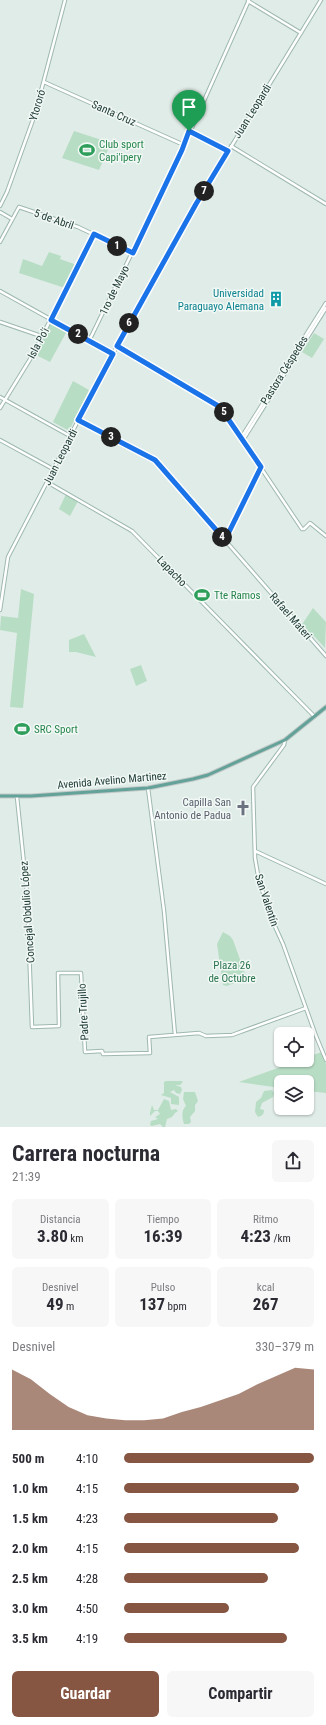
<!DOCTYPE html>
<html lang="es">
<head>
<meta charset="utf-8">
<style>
  body { margin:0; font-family:"Roboto Condensed",sans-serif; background:#f7f7f7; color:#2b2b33; height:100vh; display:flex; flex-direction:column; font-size:15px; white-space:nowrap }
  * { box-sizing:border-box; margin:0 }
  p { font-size:13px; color:#7c7c81 }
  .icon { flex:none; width:22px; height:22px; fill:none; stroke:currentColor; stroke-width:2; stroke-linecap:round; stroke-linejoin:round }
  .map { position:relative; height:1127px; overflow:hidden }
  .details { display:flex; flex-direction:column; background:#fff; flex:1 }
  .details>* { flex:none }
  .tools { position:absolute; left:274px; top:1027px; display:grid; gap:8px }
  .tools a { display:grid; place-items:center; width:40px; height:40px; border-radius:6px; background:#fff; box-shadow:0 1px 3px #0004; font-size:20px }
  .pin { position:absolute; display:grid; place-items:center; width:34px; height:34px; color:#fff; margin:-41px -17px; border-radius:50% 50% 50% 0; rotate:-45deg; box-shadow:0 0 4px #0007 }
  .pin .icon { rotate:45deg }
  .km { position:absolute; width:20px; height:20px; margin:-10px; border-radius:50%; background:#222; color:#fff; font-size:11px; line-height:20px; text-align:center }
  .round { display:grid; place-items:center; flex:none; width:42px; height:42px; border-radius:6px; background:#f7f7f7 }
  .headline { display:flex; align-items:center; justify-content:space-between; height:68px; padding:0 12px }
  h1 { font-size:22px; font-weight:700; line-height:30px }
  .figures { display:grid; grid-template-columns:repeat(3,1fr); gap:6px; height:68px; padding:4px 12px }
  .figures div { display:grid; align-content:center; border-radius:6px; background:#f7f7f7; text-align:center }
  .figures b { font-size:17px; font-weight:700 }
  .figures small { font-size:11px; font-weight:400 }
  .figures p { font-size:11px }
  .chart { height:112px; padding:8px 12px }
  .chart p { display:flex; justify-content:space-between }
  .chart svg { width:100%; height:72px; margin-top:4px; fill:#865642; opacity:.7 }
  .cta { display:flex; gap:8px; margin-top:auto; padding:8px 12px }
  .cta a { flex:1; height:46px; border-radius:6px; background:#865642; color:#fff; font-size:16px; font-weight:700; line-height:46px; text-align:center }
  .cta a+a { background:#f7f7f7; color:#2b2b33 }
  ul { padding:0 12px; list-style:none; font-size:13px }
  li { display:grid; grid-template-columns:64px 48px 1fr; align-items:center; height:30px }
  li i { height:10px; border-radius:5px; background:#865642 }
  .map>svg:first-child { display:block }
  .green { fill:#b8ddc5 }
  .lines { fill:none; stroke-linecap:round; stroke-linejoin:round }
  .secondary-casing { stroke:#9eb8b1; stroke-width:4.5 }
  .primary-casing { stroke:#c1c8c7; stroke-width:5 }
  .secondary { stroke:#fff; stroke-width:2.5 }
  .primary { stroke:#63a298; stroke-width:3 }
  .route-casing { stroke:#fff; stroke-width:8 }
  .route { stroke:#1a73e8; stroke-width:5 }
  .labels { text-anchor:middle; stroke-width:3; stroke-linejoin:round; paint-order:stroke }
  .street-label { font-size:11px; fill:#203c37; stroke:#f1f8f5 }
  .leisure-label { font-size:11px; fill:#27864d; stroke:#f1f8f5; text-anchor:start }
  .culture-label { font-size:11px; fill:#0d838f; stroke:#f1f8f5; text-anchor:end }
  .worship-label { font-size:11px; fill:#5b616d; stroke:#f1f8f5; text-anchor:end }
  .park-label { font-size:11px; fill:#2a744d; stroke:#f1f8f5 }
</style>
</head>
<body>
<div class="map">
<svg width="326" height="1127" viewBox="0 0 326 1127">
  <rect width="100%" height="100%" fill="#e0ece7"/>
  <!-- green -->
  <path class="green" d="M74,131L111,143L99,170L62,158Z
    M49,252L61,256L60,259L77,265L65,288L19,273L23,259L42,266Z
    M51,323L67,331L50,362L34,354Z
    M314,333L324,339L312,358L302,352Z
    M73,381L89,390L69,431L53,422Z
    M67,492L79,499L70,516L59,509Z
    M21,589L34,594L23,708L10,707L17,633L0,630L1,616L18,618Z
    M313,608L326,622L325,648L314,636L312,637L301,626Z
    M84,634L96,657L76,652H69V640Z
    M141,665L147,681L136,686L130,669Z
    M223,932L230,936L233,940L246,976L244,979L227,986L223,985L217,944Z
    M322,1052L326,1064V1093L307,1091V1082H281V1088L239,1082L300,1060H307V1057Z
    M166,1081H182L183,1082L180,1085H175L181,1087L182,1090L180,1094L176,1093L174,1090L170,1092L179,1097V1105L171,1104V1098L161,1095L164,1093V1082Z
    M272,1090L274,1093L273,1097L262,1103L260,1109L264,1110C264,1114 262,1116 258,1117L255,1112L256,1102L261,1098L264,1091Z
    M184,1092H195L198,1101L195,1105V1111L190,1117L191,1122L189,1124H184C182,1118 181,1110 186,1106L183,1099Z
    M164,1099L169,1101L171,1110L176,1109L178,1111L175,1113L172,1117L167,1119L165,1127H163L160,1124L152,1126L150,1125L151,1121L158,1119L155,1117L160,1114L158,1111H155L150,1116V1113L152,1105L154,1110H158Z"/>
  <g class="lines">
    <defs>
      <path id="secondary" d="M248,1L301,33
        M44,82L184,145
        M189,131L228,151
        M231,146L326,204
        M0,206L7,192L35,114L65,0
        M0,212L12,219
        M0,242L19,207L78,227L133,253
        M0,291L113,354
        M0,322L41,336
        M89,341L182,150L249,0
        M117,346L220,407L302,529H304L310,523L326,536
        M0,397L70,436
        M0,408L32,356L94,234
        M78,420L155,460L326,656
        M241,438L326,303
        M0,440L53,469
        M243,440L326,308
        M47,482L132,531L314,716
        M225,540L261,467
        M0,610L8,557L47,482L100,377L196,204L321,0
        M285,740L284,745L253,787L255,858L259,881L273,922L283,944L316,1036L326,1060
        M148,788L164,911L175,1035
        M17,797L27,893L32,1027L59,1026L58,973H81L85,1052L102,1051L103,1054L150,1053L149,1037L199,1033L206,1036L232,1035L306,1008
        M255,851L326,884"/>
      <path id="primary" d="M0,796H31L148,788L193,779L208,775L285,740L326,707"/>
    </defs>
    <!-- secondary casing -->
    <use href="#secondary" class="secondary-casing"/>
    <!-- primary casing -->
    <use href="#primary" class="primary-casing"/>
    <!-- secondary -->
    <use href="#secondary" class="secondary"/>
    <!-- primary -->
    <use href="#primary" class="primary"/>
  </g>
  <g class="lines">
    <defs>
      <path id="route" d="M189,131L228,151L196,204L117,346L220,407L261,467L225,540L155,460L78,420L113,354L51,320L94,234L133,253L182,150Z"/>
    </defs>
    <!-- route casing -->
    <use href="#route" class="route-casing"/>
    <!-- route -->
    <use href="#route" class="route"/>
  </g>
  <!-- icons -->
  <defs>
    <symbol id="stadium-bare" viewBox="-9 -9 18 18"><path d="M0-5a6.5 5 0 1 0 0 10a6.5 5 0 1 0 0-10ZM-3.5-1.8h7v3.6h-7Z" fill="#2e9e5b" stroke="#f1f8f5" stroke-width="2.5" paint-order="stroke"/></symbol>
    <symbol id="building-bare" viewBox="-9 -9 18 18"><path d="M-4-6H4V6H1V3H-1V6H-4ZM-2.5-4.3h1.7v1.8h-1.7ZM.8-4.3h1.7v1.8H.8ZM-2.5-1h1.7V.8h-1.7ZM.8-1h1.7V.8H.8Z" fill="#0f9aa8" stroke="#f1f8f5" stroke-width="2.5" paint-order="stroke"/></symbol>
    <symbol id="church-bare" viewBox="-9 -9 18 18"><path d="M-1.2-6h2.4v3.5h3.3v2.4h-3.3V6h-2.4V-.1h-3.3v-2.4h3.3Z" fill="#6b7280" stroke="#f1f8f5" stroke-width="2.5" paint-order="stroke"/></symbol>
  </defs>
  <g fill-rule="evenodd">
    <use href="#stadium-bare" x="76" y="139" width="22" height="22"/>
    <use href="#building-bare" x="265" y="288" width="22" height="22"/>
    <use href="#stadium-bare" x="191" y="584" width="22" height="22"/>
    <use href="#stadium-bare" x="11" y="718" width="22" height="22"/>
    <use href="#church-bare" x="232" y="797" width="22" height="22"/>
  </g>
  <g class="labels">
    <!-- street labels -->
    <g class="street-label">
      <text transform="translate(37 105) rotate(-73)" y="4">Ytororó</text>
      <text transform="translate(252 111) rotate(-58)" y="4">Juan Leopardi</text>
      <text transform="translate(114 113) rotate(24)" y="4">Santa Cruz</text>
      <text transform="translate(54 219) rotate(19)" y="4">5 de Abril</text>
      <text transform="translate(114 290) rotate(-64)" y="4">1ro de Mayo</text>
      <text transform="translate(38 343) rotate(-62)" y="4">Isla Po'i</text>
      <text transform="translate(284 370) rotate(-58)" y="4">Pastora Céspedes</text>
      <text transform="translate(60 457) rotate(-63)" y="4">Juan Leopardi</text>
      <text transform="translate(172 571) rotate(46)" y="4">Lapacho</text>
      <text transform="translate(291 616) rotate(49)" y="4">Rafael Materi</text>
      <text transform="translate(112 780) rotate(-5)" y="4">Avenida Avelino Martinez</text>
      <text transform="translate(267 900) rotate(72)" y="4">San Valentín</text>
      <text transform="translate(27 912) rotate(-94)" y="4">Concejal Obdulio López</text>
      <text transform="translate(83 1012) rotate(-93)" y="4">Padre Trujillo</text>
    </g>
    <!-- leisure labels -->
    <g class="leisure-label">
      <text x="99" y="148">Club sport<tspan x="99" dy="13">Capi'ipery</tspan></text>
      <text x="214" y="599">Tte Ramos</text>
      <text x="34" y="733">SRC Sport</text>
    </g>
    <!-- culture labels -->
    <g class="culture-label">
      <text x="264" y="297">Universidad<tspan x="264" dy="13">Paraguayo Alemana</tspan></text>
    </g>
    <!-- worship labels -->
    <g class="worship-label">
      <text x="231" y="806">Capilla San<tspan x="231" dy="13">Antonio de Padua</tspan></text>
    </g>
    <!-- park labels -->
    <g class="park-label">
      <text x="232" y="969">Plaza 26<tspan x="232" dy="13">de Octubre</tspan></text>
    </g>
  </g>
</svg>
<div class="tools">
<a><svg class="icon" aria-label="locate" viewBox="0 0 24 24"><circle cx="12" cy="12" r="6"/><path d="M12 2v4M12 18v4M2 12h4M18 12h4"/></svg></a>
<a><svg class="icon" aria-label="layers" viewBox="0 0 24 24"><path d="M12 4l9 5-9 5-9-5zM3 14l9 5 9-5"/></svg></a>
</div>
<div class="pin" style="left:189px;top:131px;background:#1e9e55"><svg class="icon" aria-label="arrive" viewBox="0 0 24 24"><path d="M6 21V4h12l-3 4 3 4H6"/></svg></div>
<b class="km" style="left:117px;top:246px">1</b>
<b class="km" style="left:78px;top:334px">2</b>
<b class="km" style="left:111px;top:437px">3</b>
<b class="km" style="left:222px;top:537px">4</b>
<b class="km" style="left:224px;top:412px">5</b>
<b class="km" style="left:129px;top:323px">6</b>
<b class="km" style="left:204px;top:191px">7</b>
</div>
<section class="details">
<div class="headline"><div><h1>Carrera nocturna</h1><p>21:39</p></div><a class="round"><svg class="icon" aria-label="share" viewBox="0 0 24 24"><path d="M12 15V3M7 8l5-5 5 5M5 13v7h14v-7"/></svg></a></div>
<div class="figures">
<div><p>Distancia</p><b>3.80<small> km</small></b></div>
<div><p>Tiempo</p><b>16:39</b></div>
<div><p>Ritmo</p><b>4:23<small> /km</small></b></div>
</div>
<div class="figures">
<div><p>Desnivel</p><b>49<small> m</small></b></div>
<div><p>Pulso</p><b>137<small> bpm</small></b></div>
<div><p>kcal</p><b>267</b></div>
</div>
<div class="chart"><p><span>Desnivel</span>330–379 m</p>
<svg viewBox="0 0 160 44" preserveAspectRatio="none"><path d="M0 44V7L10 13L20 22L30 30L40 35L50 37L60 38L70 38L80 37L90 33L100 30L110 26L120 22L130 16L140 11L150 6L160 7V44z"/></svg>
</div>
<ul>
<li><b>500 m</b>4:10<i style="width:100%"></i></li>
<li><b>1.0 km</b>4:15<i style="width:92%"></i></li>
<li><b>1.5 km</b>4:23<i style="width:81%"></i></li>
<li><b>2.0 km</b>4:15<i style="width:92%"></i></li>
<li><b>2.5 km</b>4:28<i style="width:76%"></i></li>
<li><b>3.0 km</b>4:50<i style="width:55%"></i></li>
<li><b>3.5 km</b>4:19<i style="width:86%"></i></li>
</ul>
<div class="cta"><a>Guardar</a><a>Compartir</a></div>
</section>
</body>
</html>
